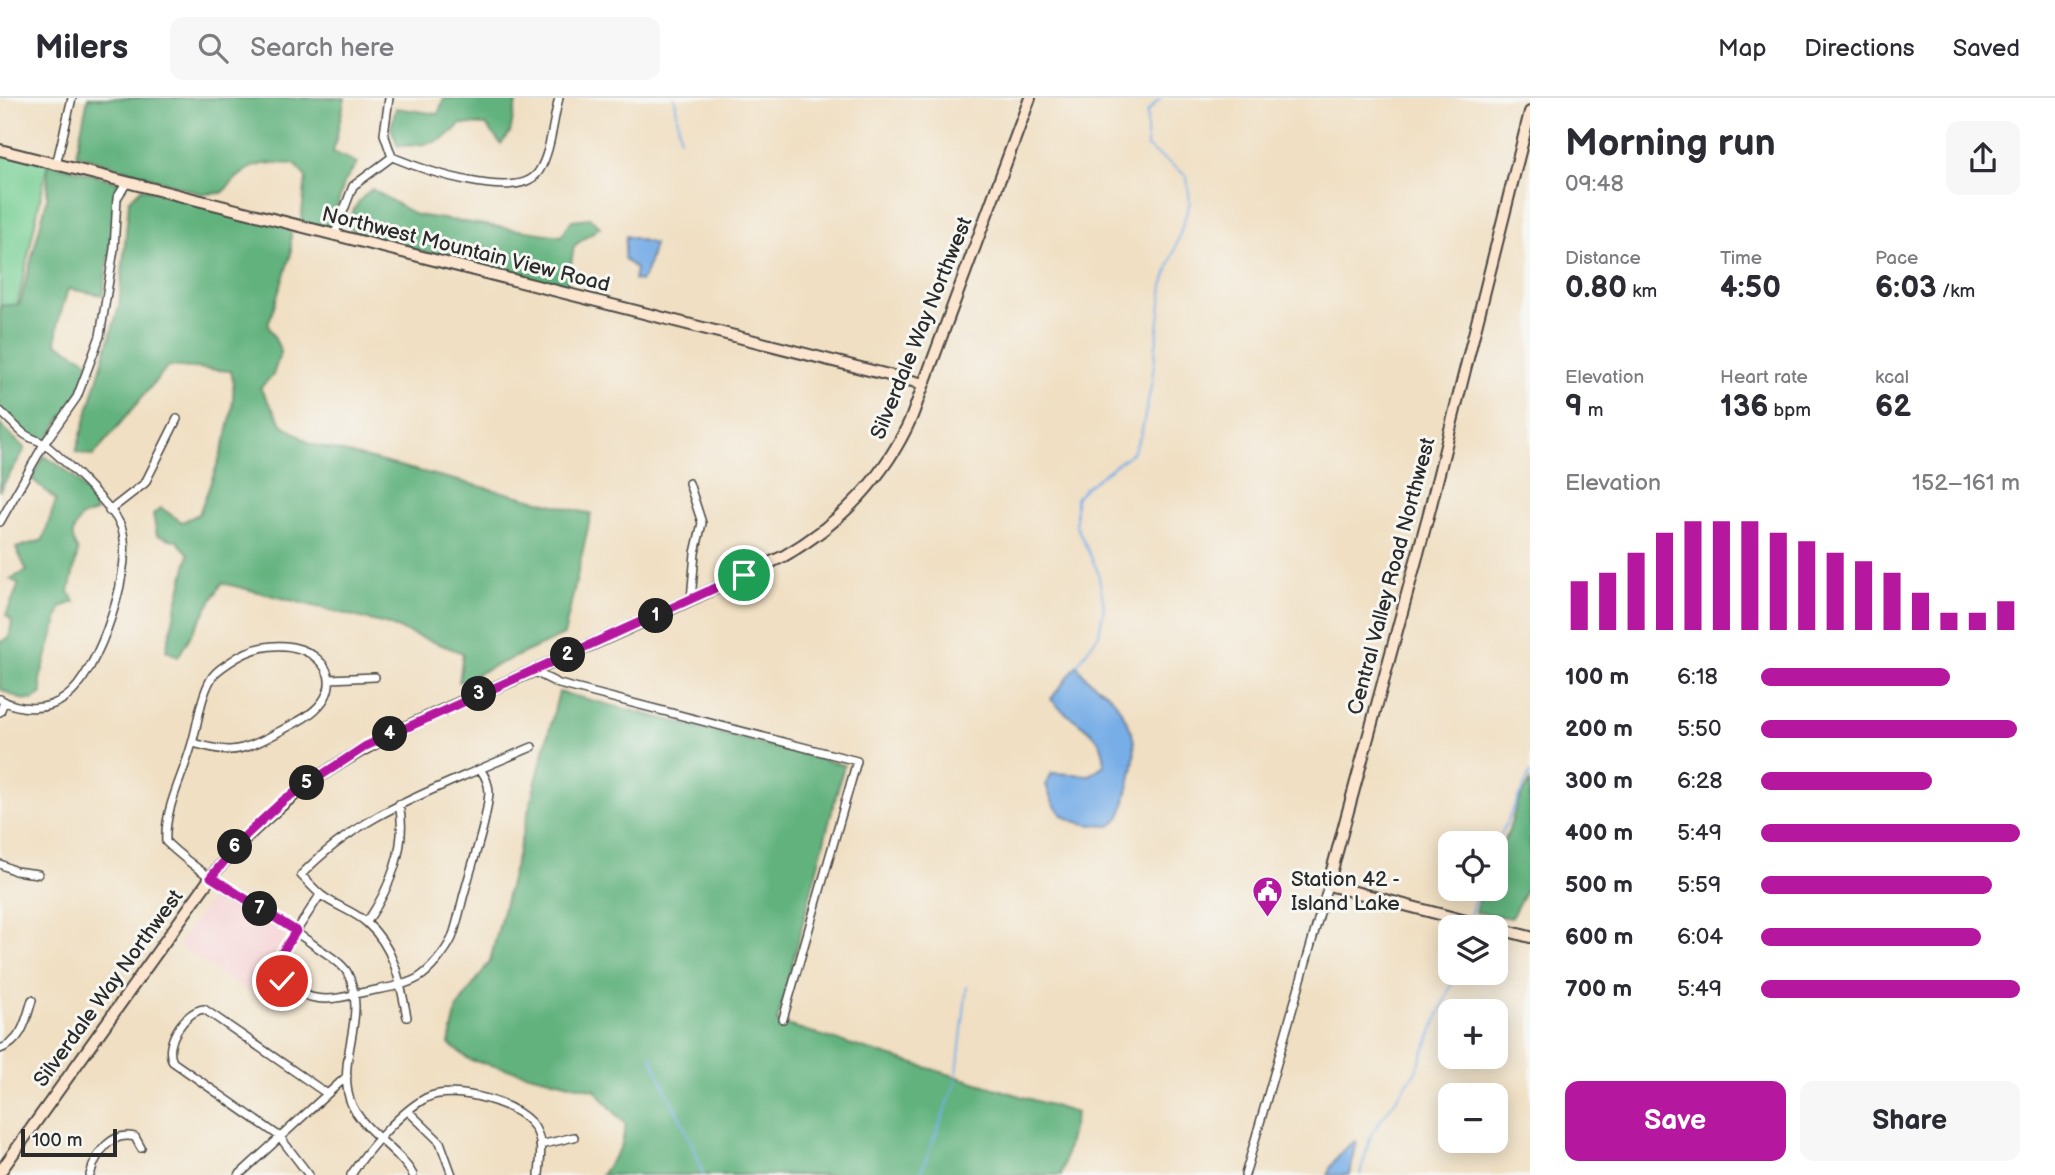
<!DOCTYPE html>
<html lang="en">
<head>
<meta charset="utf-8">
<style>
  body { margin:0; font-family:"Balsamiq Sans",sans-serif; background:#f7f7f7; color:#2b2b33; height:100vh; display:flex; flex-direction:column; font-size:26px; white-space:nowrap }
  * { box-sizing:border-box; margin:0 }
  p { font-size:23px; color:#7c7c81 }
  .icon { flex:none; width:38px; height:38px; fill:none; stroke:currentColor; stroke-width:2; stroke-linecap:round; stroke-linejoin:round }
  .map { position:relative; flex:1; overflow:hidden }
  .drawer { display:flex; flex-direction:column; background:#fff; width:525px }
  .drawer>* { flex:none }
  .fabs { position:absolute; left:1438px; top:733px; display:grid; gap:14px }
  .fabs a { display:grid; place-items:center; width:70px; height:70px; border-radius:14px; background:#fff; box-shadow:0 4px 18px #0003; font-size:35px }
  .scale { position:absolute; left:21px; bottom:18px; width:96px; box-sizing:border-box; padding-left:7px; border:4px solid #2b2b2b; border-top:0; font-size:19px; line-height:24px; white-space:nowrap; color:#2b2b2b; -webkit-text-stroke:5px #f6f6f2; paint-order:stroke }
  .pin { position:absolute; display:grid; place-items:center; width:60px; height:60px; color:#fff; margin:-30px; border:4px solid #fff; border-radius:50%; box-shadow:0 2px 7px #0007 }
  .km { position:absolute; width:35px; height:35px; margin:-18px; border-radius:50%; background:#222; color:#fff; font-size:19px; line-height:35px; text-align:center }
  .round { display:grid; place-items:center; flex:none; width:74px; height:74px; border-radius:14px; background:#f7f7f7 }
  .overview { display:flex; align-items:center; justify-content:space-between; height:119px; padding:0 35px }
  h1 { font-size:38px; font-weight:600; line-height:52px }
  .figures { display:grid; grid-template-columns:repeat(3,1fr); gap:10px; height:119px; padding:7px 35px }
  .figures div { display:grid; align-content:center }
  .figures b { font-size:30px; font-weight:600 }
  .figures small { font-size:19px; font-weight:400 }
  .figures p { font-size:19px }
  .chart { height:196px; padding:14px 35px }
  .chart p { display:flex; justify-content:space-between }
  .chart svg { width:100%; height:126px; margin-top:7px; stroke:#b5179e; stroke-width:6 }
  .cta { display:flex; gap:14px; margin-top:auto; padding:14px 35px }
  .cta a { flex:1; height:80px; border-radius:14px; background:#b5179e; color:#fff; font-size:28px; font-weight:600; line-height:80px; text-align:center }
  .cta a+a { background:#f7f7f7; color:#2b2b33 }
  ul { padding:0 35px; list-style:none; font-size:23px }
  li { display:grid; grid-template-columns:112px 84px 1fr; align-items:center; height:52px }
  li i { height:18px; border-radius:9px; background:#b5179e }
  header { display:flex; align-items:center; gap:42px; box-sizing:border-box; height:98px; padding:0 35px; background:#fff; border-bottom:2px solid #e1e1e2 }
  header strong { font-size:33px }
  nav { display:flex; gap:38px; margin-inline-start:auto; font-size:24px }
  .search { width:490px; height:63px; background:#f7f7f7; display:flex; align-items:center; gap:18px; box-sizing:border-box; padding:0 24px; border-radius:14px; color:#7c7c81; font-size:26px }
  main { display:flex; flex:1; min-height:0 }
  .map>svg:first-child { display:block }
  .built { fill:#f7cfd1 }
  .green { fill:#78cf94; stroke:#527d60; stroke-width:2 }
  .forest { fill:#62b27e; stroke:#466e54; stroke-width:2 }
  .water { fill:#78aee7; stroke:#526c89; stroke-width:2 }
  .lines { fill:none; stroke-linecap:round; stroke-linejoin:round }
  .stream { stroke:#78aee7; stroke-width:2 }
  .street-casing { stroke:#494642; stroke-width:10 }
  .secondary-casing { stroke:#494642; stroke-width:14 }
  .street { stroke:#fff; stroke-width:7 }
  .secondary { stroke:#fbe5cf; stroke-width:10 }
  .route-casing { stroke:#fff; stroke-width:14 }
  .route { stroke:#b5179e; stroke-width:9 }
  .labels { text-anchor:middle; stroke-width:6; stroke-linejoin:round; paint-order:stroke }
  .street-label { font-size:21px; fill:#2b2b2b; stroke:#f6f6f2 }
  .poi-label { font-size:21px; fill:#2b2b2b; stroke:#f6f6f2; text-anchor:start }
</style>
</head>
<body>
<header>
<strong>Milers</strong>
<div class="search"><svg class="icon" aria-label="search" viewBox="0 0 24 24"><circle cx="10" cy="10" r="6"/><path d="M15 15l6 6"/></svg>Search here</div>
<nav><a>Map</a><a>Directions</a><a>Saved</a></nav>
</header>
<main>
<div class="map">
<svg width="1530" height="1077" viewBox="0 0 1530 1077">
  <rect width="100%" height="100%" fill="#f6f6f2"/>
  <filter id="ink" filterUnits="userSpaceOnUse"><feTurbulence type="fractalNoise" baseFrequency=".0143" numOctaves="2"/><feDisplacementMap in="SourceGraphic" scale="14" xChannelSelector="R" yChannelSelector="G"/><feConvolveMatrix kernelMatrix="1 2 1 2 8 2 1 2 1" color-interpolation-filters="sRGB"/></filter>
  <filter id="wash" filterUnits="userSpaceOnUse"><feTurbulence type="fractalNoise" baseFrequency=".00686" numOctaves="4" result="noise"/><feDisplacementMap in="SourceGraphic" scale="28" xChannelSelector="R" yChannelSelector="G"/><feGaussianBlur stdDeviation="1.57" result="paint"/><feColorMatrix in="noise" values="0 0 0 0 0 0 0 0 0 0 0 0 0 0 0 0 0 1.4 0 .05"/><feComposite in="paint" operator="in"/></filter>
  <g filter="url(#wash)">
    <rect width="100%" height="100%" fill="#f0dfc2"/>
    <!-- built -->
    <path class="built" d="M217,791L287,836L248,894L178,847Z"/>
    <!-- green -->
    <path class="green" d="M0,52L48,64L15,219L0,215Z"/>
    <!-- forest -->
    <path class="forest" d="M88,0H345L333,54L357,65L344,85L333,123L326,129L301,124L306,79L294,66C256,63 248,67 222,95L202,96L76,56Z
      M444,0H517L510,35L501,46L486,27L460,26C443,47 425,47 398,48L391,30L396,10L438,16Z
      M48,64L126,86L117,100L103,197L68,191L58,224L56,245L90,264L77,299L44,346L25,337L0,313V208L20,206L47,101Z
      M142,90L291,129V156L268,227L281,253L273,277L260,290L282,326L311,346L591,416L564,537L459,584L463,555L385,526L222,485L178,559L166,552L189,456L177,443L157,437L153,416L161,410L182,424L199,416C213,377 242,313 231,273L168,268L93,358L76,354L119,208L129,103Z
      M372,91L416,117L561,138L572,122L590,120L600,129L574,148L567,190L355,136L349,127C352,111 359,101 372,91Z
      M0,326L25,351L0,392Z
      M44,358C69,372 86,387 96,414L81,419C73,431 69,439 78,453L69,494L75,504L61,509L40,581L42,595L33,602L20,601L0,591V544L9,540L12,523L6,517L19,486L10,481L27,473L16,450L43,442L56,402L32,381Z
      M559,594L844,667L777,924L1076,1015L1061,1077H601L621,1049L626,1027L595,992L470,962L449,946L457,910L490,863Z
      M1530,683V784L1511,820L1475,814L1481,791H1496V755L1507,738L1517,706Z"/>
    <!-- water -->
    <path class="water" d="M626,138L654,146L646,175L640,183L634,182L636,171L624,161Z
      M1077,567C1086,582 1094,586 1108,596C1115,601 1119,610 1124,618C1140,644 1135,662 1128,690C1124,704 1124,720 1110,728C1074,726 1056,724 1046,686L1052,675L1090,677L1104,667C1108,632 1069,625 1051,601Z
      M1356,1043L1349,1077H1328C1330,1065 1345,1048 1356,1043Z"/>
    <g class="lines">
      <!-- stream -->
      <path class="stream" d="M675,0L680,41
        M1077,567L1099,536L1104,508L1098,474L1076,427V400L1085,390L1133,354L1141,337L1152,283L1163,188L1190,104L1187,78L1147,49V15L1160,0
        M1496,747L1530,675
        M1470,818L1477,791
        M1468,830V829
        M651,957C665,998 692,1034 703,1077
        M920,1077L956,984L967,888
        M1360,1077L1371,1036L1416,973L1456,875"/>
    </g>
  </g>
  <g filter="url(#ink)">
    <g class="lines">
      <defs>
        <path id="street" d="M389,0L384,36L392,59C421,71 519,106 539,73C551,54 553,22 559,0
          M56,67L72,0
          M334,138L353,88L392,59
          M0,313C8,320 15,328 23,335C30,341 40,342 47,348C66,364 109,405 120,426C138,462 98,577 66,599C48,613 19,613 0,601
          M689,385L702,425L695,455L691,502
          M109,413L145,385L177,321
          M0,424L44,346L77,299L85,278L100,238L114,151L117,100L126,86
          M533,573L559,586L857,663L783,921
          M329,581L375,579
          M0,614L4,604
          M193,645C204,648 217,652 229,652C251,652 279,633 297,624C374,583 297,517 230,564C223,569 215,573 211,581C199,602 198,629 190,652C181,682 164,713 166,744C210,786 266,812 314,847C325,855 340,863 347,874C368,914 340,954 348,995C354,1029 397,1048 413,1077
          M480,671L532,649
          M0,766L15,773L38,776
          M320,797L276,864L275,875C301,902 321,906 356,896C375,891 400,890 418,880C430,873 446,853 452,840C458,824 461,805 466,789C474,759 486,727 489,695C489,686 486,679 480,671C413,700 352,723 301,777C308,784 314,791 321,797C335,808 354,813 367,825C395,850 400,884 407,919
          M367,824C390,790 408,747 399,706
          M0,951C22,944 26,922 32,902
          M409,1014L440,1044L452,1077
          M540,1047L574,1039
          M90,1077C96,1055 111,1033 135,1039L141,1050
          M239,1077L347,978
          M309,1077L279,1038L173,964C163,946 185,913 204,911L326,995
          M351,1077C367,1052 400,1014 426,1000C452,986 526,1005 537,1034C543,1047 540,1063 539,1077
          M1245,1077L1328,787"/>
        <path id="secondary" d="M0,52L924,286
          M1493,830L1328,787L1430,411L1530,14
          M1496,830L1530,839
          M0,1074L211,779C303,665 403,630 533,573C617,535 701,498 784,458C840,426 886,378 912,318L1030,0"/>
      </defs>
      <!-- street casing -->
      <use href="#street" class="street-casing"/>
      <!-- secondary casing -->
      <use href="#secondary" class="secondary-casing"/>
      <!-- street -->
      <use href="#street" class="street"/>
      <!-- secondary -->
      <use href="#secondary" class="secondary"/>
    </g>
  </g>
  <g class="lines" filter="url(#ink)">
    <defs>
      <path id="route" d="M282,883L275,875L276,864L296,833L211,779L246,737L285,701L366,648L744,477"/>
    </defs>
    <!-- route casing -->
    <use href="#route" class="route-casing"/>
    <!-- route -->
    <use href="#route" class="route"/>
  </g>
  <!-- icons -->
  <defs>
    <symbol id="civic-pin" viewBox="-11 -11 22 30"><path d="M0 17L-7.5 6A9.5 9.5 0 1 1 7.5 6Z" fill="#b5179e" stroke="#f6f6f2"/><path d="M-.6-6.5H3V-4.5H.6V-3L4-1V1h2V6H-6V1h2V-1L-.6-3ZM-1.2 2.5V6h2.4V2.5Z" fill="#fff"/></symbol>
  </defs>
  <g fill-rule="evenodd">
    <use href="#civic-pin" x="1250" y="776" width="35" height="47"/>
  </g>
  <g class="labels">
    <!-- street labels -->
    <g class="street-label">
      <text transform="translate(466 151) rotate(14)" y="7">Northwest Mountain View Road</text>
      <text transform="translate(921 230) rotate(-68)" y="7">Silverdale Way Northwest</text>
      <text transform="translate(1391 478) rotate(-75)" y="7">Central Valley Road Northwest</text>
      <text transform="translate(108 890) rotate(-54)" y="7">Silverdale Way Northwest</text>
    </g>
    <!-- poi labels -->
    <g class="poi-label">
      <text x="1291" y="788">Station 42 -<tspan x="1291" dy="24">Island Lake</tspan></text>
    </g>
  </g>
</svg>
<div class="fabs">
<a><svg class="icon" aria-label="locate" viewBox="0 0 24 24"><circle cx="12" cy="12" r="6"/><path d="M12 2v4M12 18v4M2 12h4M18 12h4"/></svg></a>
<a><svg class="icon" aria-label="layers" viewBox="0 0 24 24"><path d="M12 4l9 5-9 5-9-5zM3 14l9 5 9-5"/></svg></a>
<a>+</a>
<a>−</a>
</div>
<div class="scale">100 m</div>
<div class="pin" style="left:744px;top:477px;background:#1e9e55"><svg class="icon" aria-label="arrive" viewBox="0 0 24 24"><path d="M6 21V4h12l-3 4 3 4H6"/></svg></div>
<div class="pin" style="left:282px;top:883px;background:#d93025"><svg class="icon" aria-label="check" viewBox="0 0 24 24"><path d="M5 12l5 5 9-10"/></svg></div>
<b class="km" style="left:656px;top:518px">1</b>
<b class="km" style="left:568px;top:557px">2</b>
<b class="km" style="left:479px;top:596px">3</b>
<b class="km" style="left:390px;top:636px">4</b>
<b class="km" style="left:307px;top:685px">5</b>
<b class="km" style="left:235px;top:749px">6</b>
<b class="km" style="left:260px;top:811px">7</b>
</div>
<section class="drawer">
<div class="overview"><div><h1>Morning run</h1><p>09:48</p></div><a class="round"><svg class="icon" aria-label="share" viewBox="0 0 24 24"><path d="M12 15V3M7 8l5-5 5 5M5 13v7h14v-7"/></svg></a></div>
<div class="figures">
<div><p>Distance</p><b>0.80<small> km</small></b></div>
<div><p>Time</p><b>4:50</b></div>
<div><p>Pace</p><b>6:03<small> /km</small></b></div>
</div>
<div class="figures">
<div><p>Elevation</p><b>9<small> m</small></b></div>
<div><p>Heart rate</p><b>136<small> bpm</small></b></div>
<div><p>kcal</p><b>62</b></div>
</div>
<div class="chart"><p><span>Elevation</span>152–161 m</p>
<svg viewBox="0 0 160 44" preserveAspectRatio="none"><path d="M5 44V27M15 44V24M25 44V17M35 44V10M45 44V6M55 44V6M65 44V6M75 44V10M85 44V13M95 44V17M105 44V20M115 44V24M125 44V31M135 44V38M145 44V38M155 44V34"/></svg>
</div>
<ul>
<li><b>100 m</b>6:18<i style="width:73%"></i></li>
<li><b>200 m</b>5:50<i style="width:99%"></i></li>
<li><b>300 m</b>6:28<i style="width:66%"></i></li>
<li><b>400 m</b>5:49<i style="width:100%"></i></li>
<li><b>500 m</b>5:59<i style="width:89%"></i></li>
<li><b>600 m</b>6:04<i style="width:85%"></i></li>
<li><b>700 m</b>5:49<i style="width:100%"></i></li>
</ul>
<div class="cta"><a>Save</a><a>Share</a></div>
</section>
</main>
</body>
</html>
